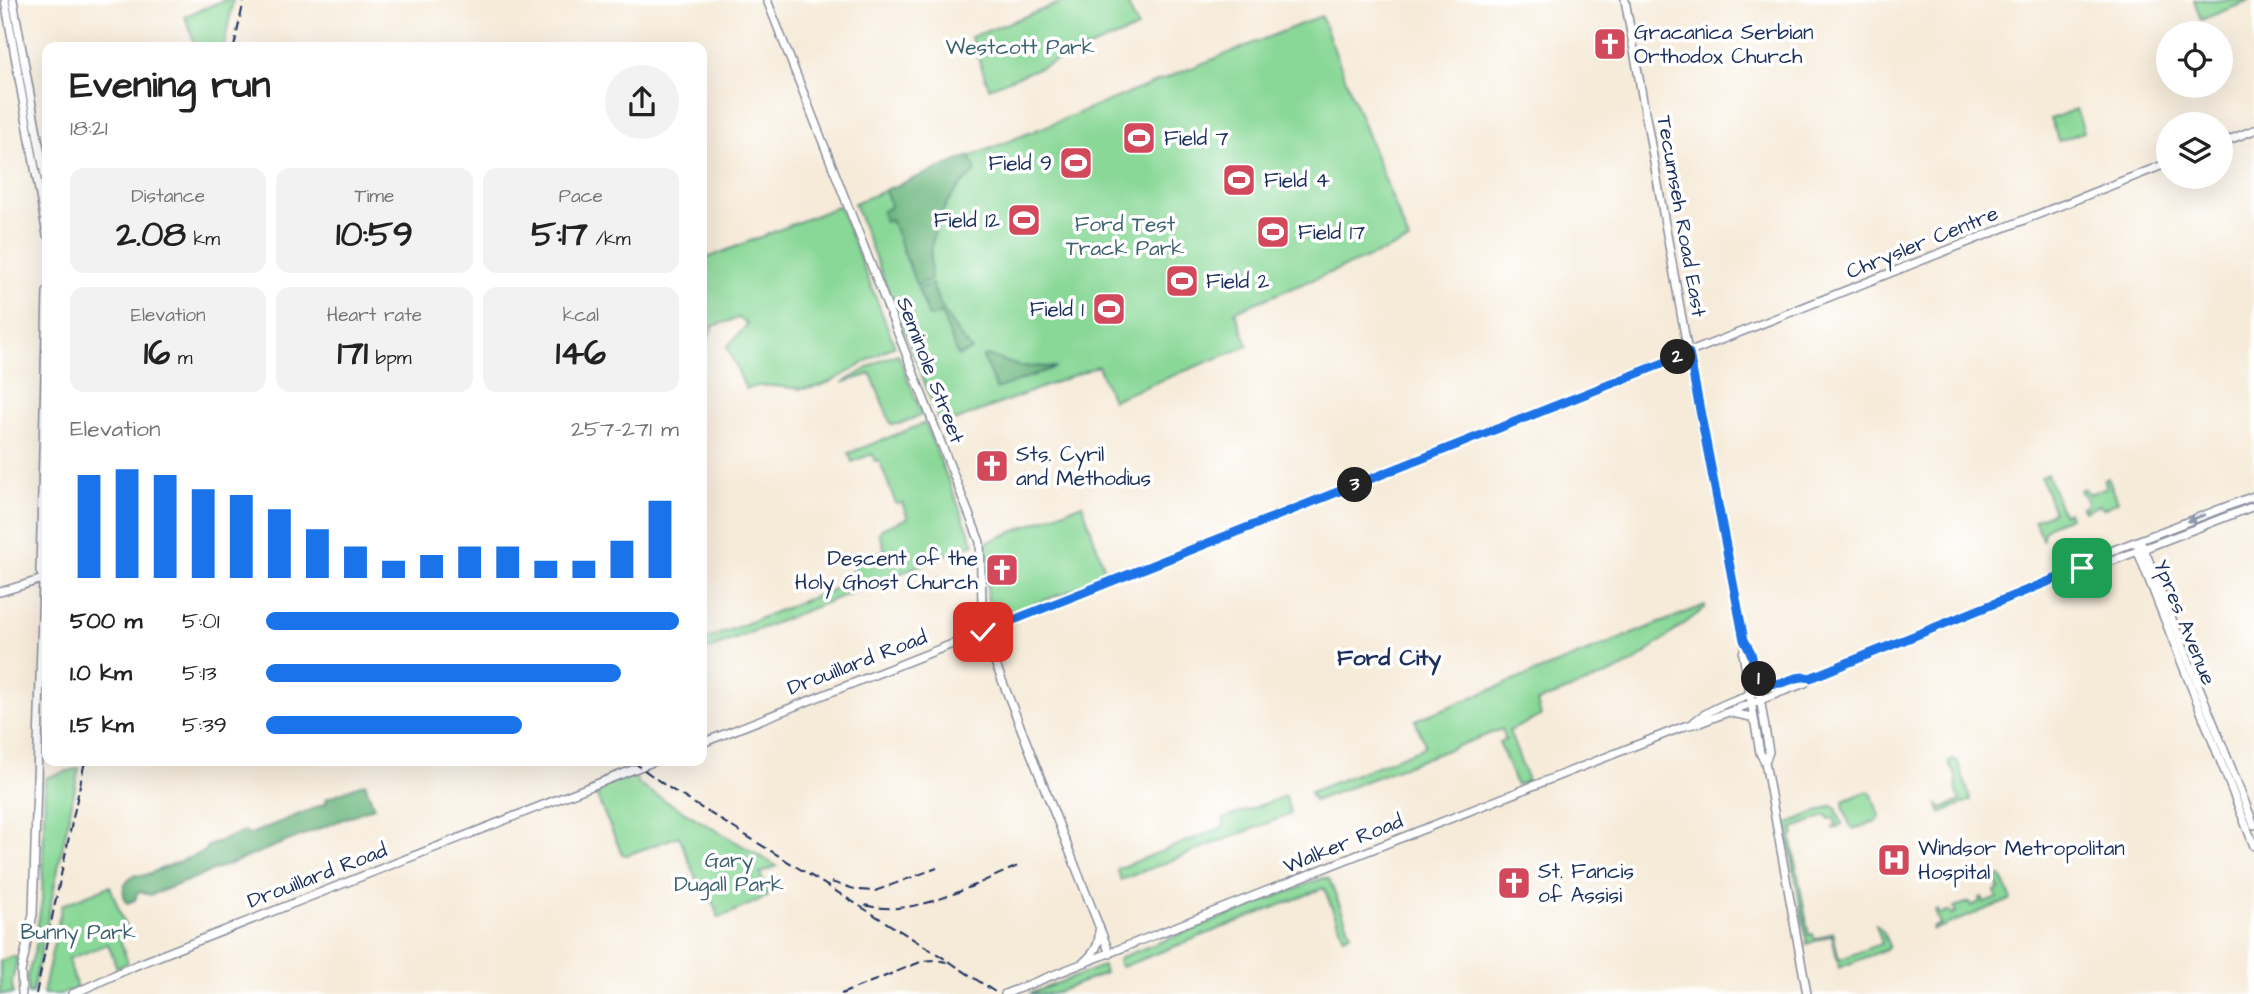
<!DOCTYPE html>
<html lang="en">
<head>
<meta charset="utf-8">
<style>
  body { margin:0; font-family:"Architects Daughter",sans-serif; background:#f2f2f2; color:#222; height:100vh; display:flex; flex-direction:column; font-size:26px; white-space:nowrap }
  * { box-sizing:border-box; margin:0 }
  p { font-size:23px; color:#767676 }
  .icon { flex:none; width:38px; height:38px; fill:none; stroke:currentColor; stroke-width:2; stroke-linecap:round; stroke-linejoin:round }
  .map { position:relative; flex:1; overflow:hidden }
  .drawer { position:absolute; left:42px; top:42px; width:665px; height:724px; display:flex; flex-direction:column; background:#fff; border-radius:14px; box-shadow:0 7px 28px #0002 }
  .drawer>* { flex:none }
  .fabs { position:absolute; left:2156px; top:21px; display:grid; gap:14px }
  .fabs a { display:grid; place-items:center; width:77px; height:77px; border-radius:50%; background:#fff; box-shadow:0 7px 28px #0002; font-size:35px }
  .pin { position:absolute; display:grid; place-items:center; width:60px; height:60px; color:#fff; margin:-30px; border-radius:14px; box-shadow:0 4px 10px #0006 }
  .km { position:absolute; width:35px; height:35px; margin:-18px; border-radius:50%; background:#222; color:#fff; font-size:19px; line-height:35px; text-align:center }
  .round { display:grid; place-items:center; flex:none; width:74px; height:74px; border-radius:37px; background:#f2f2f2 }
  .headline { display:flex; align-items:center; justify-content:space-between; height:119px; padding:0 28px }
  h1 { font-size:38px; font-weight:700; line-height:52px }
  .metrics { display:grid; grid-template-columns:repeat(3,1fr); gap:10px; height:119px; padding:7px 28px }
  .metrics div { display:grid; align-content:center; border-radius:14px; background:#f2f2f2; text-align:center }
  .metrics b { font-size:35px; font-weight:700 }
  .metrics small { font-size:19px; font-weight:400 }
  .metrics p { font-size:19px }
  .chart { height:196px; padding:14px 28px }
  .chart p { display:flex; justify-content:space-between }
  .chart svg { width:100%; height:126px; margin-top:7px; stroke:#1a73e8; stroke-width:6 }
  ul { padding:0 28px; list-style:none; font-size:23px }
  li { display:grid; grid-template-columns:112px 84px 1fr; align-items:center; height:52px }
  li i { height:18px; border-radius:9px; background:#1a73e8 }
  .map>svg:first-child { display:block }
  .green { fill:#89d897; stroke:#52847a; stroke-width:2 }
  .forest { fill:#6eb880; stroke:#44746f; stroke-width:2 }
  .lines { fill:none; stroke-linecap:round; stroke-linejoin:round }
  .secondary-casing { stroke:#888d9c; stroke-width:10 }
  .secondary { stroke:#fff; stroke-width:7 }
  .rail { stroke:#1b2f5e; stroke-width:2; stroke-dasharray:10 5; stroke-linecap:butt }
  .oneway { fill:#8d97ae }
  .route-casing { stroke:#fff; stroke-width:14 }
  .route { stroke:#1a73e8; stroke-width:9 }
  .labels { text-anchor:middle; stroke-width:7; stroke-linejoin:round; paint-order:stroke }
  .poi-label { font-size:21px; fill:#1b2f5e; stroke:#fff; text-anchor:start }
  .park-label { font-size:21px; fill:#3c626f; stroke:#fff }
  .street-label { font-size:21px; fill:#1b2f5e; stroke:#fff }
  .neighbourhood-label { font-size:23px; font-weight:bold; fill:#1b2f5e; stroke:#fff }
</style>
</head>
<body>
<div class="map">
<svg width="2254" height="994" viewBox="0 0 2254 994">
  <rect width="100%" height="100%" fill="#fff"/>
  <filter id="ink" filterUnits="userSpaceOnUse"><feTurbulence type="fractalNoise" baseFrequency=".0143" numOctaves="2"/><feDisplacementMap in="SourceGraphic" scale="14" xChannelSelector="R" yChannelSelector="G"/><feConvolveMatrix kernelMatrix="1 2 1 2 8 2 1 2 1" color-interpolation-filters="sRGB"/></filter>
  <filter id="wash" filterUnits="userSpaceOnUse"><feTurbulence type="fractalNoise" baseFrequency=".00686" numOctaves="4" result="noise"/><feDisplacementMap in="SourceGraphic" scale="28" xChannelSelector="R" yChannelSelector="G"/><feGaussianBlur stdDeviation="1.57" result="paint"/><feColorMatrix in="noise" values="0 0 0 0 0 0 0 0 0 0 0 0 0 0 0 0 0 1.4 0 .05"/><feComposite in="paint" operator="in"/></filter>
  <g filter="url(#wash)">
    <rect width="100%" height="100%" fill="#f6ebd9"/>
    <!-- green -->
    <path class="green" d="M225,0H233L224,47H196L185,16Z
      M1068,0H1126L1138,28L989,88L971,37Z
      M2194,0H2251L2201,20Z
      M1321,16L1409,241L1235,311L1248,346L1112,400L1098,366L941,426L854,203Z
      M2076,109L2084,132L2059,141L2050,119Z
      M839,206L895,346C868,357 839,383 811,388C788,392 773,380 746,389L727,347L748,324L739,318L713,326L704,349L702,350V260Z
      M898,354L922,415L899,424H891L871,374L842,383L880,361Z
      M925,423L974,544L702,652V641L844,585L858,560L885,550L879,533L883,528L908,518L902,503L896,504L879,460L875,461L872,454L852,462L849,453Z
      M2047,474L2063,514L2068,512L2070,517C2056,523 2042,524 2043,541L2034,520L2054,512L2041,477Z
      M2108,478L2118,501L2103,509L2100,505L2084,511L2082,507L2086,505L2087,501L2080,490L2084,488L2089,494L2107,487L2104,480Z
      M1082,504L1107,576L989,622L985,543Z
      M1705,605V608L1634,662L1612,673L1537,702L1541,716L1509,731L1528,781L1516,785L1499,742L1506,740L1502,729L1314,801L1310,792L1422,748L1425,744L1415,720Z
      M1953,759L1958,762L1971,800L1941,813L1938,805L1942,808L1960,801L1957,792L1956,776L1948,762Z
      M79,768L32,994H28L27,978L39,935L36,934L42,900L45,778Z
      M634,774L639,785L777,866L760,873L769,896L719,918L709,894L699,886L679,836L627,855L622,854L594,790Z
      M1868,791L1871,793L1880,816L1878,820L1855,829L1851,828L1843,806V801Z
      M1285,796L1291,814L1121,880L1117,869L1225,826L1223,819Z
      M1833,805L1836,808L1842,824L1834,829L1833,827L1836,825L1834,818L1829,819L1827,815L1792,829L1794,835L1791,837L1809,935L1813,934L1815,940L1833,932L1839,960L1882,943L1876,925L1882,930L1889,946L1887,949L1839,968L1832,935L1807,944L1786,824Z
      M2001,876L2011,897L2010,900L1933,930L1932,928L1940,924L1935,911L1938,910L1940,915L1949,911L1951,914L1956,912L1954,907L1969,902L1971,906L1980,902L1979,898L1982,897L1985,903L1997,898L1995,891L1999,889L1995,878Z
      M1323,878L1329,879L1351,933L1344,937L1324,888L1122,967L1120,965L1118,960L1122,957Z
      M110,886L129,936L120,940L128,963L117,968L108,944L68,959L77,988L62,994H43L62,905Z
      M13,956L17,958L12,982L13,994H0V961Z
      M1103,966L1105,973L1053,994H1029Z"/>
    <!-- forest -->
    <path class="forest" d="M970,156L976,171C941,199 927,235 931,279L917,286L891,220L885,222L882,212L891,206L885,190Z
      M932,284C940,310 954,330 972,350L958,356L941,313L929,317L918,289Z
      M987,355L1018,366L1056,367L996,389L983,357Z
      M365,783L374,807L159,892L150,895L140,892L137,894L135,900L127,903C120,890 124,882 135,875L143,876L206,851V847L245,831L248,835L327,803L325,799Z"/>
  </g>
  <g filter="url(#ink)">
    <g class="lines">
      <defs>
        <path id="secondary" d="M5,0L47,235
          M13,0L47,188
          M767,0L980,542L983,632L1110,954
          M1625,0L1698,408L1745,645L1743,654L1760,753L1765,762L1807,994
          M2221,143L2254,130
          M2138,541V552L2254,846
          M2143,546L2254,825
          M2082,568L2088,560L2254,496
          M43,578L40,571L47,292
          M0,592L43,579
          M1745,645L1751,653L1759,692L1769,752L1765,762
          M1732,713L1751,717L1755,723
          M1693,723C1712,704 1775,686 1803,676L1809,678
          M702,743L2168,163
          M1084,962C1094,953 1100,945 1099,931
          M22,994L21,972L33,914L43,579L46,572L47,526
          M72,994C97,984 119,972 144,962L655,761
          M1005,994L1685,726L1702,722L1805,683L1809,678L2082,568L2091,569L2254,506"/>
      </defs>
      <!-- secondary casing -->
      <use href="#secondary" class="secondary-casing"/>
      <!-- secondary -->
      <use href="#secondary" class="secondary"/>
      <!-- rail -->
      <path class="rail" d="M234,47L244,0
        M632,761L666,786L950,962L998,994
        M831,882L858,890L875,891L937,868
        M865,905C914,919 972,885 1018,866
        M36,994L85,761
        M841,994L923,961L935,960L947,962"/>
    </g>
    <!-- one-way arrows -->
    <defs><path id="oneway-solid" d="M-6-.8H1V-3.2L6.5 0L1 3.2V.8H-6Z" transform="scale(1.75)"/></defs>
    <use class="oneway" href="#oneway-solid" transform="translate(2196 518) rotate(159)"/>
  </g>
  <g class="lines" filter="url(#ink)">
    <defs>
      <path id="route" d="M983,632L1689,353L1744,640L1751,653L1756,674L1760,680C1784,691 1791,673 1810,678L2082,568"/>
    </defs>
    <!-- route casing -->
    <use href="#route" class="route-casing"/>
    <!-- route -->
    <use href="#route" class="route"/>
  </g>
  <!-- icons -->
  <defs>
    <symbol id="church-square" viewBox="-11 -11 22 22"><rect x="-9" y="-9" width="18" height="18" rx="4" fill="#d1495b" stroke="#fff"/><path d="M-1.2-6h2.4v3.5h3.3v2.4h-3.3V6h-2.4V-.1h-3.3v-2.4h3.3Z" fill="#fff"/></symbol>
    <symbol id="stadium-square" viewBox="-11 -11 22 22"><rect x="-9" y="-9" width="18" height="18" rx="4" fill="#d1495b" stroke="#fff"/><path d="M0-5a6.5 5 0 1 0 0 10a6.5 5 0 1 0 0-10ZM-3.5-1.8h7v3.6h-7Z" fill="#fff"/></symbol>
    <symbol id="hospital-square" viewBox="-11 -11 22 22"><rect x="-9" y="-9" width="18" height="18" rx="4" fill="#d1495b" stroke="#fff"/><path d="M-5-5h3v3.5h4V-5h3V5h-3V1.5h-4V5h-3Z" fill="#fff"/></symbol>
  </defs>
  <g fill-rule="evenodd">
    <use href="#church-square" x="1591" y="25" width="38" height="38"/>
    <use href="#stadium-square" x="1120" y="119" width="38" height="38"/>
    <use href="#stadium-square" x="1057" y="144" width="38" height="38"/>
    <use href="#stadium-square" x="1220" y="161" width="38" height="38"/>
    <use href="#stadium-square" x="1005" y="201" width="38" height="38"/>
    <use href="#stadium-square" x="1254" y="213" width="38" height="38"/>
    <use href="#stadium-square" x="1163" y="262" width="38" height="38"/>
    <use href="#stadium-square" x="1090" y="290" width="38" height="38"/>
    <use href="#church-square" x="973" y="447" width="38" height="38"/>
    <use href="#church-square" x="983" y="551" width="38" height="38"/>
    <use href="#hospital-square" x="1875" y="841" width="38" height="38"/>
    <use href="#church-square" x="1495" y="864" width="38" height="38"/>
  </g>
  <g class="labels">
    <!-- poi labels -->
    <g class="poi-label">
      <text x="1634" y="39">Gracanica Serbian<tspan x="1634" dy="24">Orthodox Church</tspan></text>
      <text x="1164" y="145">Field 7</text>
      <text x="1052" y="170" text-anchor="end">Field 9</text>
      <text x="1264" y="187">Field 4</text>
      <text x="1000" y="227" text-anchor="end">Field 12</text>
      <text x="1298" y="239">Field 17</text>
      <text x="1206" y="288">Field 2</text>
      <text x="1084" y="316" text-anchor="end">Field 1</text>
      <text x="1016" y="461">Sts. Cyril<tspan x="1016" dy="24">and Methodius</tspan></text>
      <text x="978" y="565" text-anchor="end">Descent of the<tspan x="978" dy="24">Holy Ghost Church</tspan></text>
      <text x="1918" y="855">Windsor Metropolitan<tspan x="1918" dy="24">Hospital</tspan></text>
      <text x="1538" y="878">St. Fancis<tspan x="1538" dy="24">of Assisi</tspan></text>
    </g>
    <!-- park labels -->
    <g class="park-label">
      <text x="1020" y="54">Westcott Park</text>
      <text x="1125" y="231">Ford Test<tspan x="1125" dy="24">Track Park</tspan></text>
      <text x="729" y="867">Gary<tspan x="729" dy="24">Dugall Park</tspan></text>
      <text x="78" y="939">Bunny Park</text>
    </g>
    <!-- street labels -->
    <g class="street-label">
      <text transform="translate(1682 216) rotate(80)" y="7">Tecumseh Road East</text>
      <text transform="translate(1922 242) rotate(-22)" y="7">Chrysler Centre</text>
      <text transform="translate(931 370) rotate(69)" y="7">Seminole Street</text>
      <text transform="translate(2185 622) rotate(68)" y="7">Ypres Avenue</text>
      <text transform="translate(857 662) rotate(-21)" y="7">Drouillard Road</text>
      <text transform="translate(1343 843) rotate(-22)" y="7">Walker Road</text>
      <text transform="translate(317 875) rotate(-21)" y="7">Drouillard Road</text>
    </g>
    <!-- neighbourhood labels -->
    <g class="neighbourhood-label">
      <text x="1389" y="665">Ford City</text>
    </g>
  </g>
</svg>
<div class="fabs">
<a><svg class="icon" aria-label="locate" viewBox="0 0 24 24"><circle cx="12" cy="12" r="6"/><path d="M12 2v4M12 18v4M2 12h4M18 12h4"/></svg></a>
<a><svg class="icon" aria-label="layers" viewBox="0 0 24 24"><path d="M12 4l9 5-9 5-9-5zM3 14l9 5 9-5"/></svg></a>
</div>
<div class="pin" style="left:2082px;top:568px;background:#1e9e55"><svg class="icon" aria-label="arrive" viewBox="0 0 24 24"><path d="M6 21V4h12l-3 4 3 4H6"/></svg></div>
<div class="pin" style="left:983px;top:632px;background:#d93025"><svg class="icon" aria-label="check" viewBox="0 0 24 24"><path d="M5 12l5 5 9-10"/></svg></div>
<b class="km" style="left:1759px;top:679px">1</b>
<b class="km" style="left:1678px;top:357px">2</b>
<b class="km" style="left:1355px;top:485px">3</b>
<section class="drawer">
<div class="headline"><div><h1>Evening run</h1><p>18:21</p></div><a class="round"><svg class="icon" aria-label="share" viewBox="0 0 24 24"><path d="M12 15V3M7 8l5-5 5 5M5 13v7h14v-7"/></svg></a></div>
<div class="metrics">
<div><p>Distance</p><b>2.08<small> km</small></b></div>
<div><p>Time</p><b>10:59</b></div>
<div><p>Pace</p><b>5:17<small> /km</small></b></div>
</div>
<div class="metrics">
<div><p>Elevation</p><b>16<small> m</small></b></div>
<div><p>Heart rate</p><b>171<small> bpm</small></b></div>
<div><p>kcal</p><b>146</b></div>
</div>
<div class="chart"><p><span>Elevation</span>257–271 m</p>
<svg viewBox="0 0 160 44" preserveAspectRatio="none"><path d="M5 44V8M15 44V6M25 44V8M35 44V13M45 44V15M55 44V20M65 44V27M75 44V33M85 44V38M95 44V36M105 44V33M115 44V33M125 44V38M135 44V38M145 44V31M155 44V17"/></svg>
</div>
<ul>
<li><b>500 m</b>5:01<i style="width:100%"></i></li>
<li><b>1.0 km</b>5:13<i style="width:86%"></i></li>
<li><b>1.5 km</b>5:39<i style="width:62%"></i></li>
</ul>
</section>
</div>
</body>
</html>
